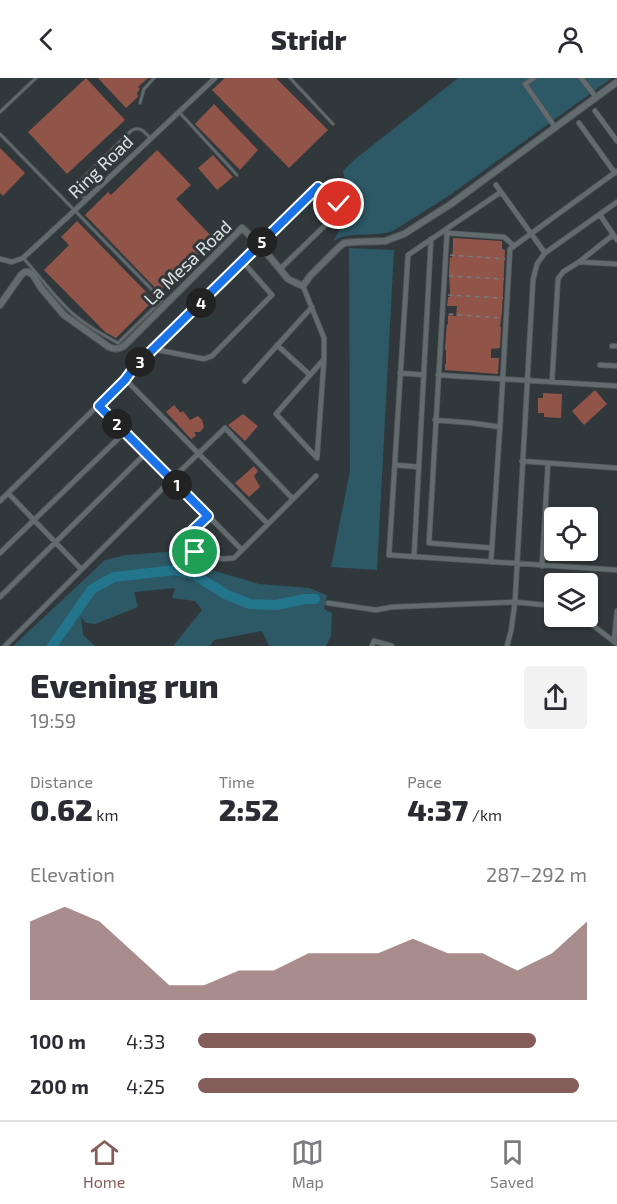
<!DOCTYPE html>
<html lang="en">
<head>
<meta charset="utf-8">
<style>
  body { margin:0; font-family:"Exo 2",sans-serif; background:#f2f2f3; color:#2b2b33; height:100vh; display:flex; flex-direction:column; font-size:22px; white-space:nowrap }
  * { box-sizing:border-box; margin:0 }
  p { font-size:20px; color:#7c7c81 }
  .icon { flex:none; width:33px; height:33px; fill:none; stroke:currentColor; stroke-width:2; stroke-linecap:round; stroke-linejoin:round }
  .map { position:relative; height:568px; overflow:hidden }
  .drawer { display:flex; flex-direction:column; background:#fff; flex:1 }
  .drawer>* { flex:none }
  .tools { position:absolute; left:544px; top:429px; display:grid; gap:12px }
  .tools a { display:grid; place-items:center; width:54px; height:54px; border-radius:6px; background:#fff; box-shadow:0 2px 4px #0004; font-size:30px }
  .pin { position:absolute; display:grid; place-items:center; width:51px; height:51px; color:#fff; margin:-26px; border:3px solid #fff; border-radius:50%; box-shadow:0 2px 6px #0007 }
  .km { position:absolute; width:30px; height:30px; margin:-15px; border-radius:50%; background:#222; color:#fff; font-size:16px; line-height:30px; text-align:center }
  .round { display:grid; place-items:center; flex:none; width:63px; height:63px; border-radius:6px; background:#f2f2f3 }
  .head { display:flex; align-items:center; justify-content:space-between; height:102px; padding:0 30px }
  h1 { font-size:33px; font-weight:800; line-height:45px }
  .stats { display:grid; grid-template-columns:repeat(3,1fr); gap:9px; height:102px; padding:6px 30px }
  .stats div { display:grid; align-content:center }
  .stats b { font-size:30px; font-weight:800 }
  .stats small { font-size:16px; font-weight:400 }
  .stats p { font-size:16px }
  .chart { height:168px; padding:12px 30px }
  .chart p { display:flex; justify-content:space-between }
  .chart svg { width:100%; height:108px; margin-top:6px; fill:#855e5c; opacity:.7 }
  ul { padding:0 30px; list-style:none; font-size:20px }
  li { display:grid; grid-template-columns:96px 72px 1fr; align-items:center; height:45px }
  li i { height:15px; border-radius:8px; background:#855e5c }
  header { display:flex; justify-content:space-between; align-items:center; height:78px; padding:0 30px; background:#fff; font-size:27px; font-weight:800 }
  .tabs { display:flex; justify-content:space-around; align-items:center; height:84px; border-top:2px solid #e1e1e2; background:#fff; font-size:16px; color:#7c7c81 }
  .tabs a { display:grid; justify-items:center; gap:3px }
  .tabs .on { color:#855e5c }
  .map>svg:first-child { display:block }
  .green { fill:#2d5865 }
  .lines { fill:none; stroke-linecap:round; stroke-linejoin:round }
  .river { stroke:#23758c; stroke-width:10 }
  .building { fill:#905448 }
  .service-casing { stroke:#4f5558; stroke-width:4 }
  .minor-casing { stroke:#4f5558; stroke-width:6 }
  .tertiary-casing { stroke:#4f5558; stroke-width:8 }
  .path { stroke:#767d80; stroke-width:1.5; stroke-dasharray:4.5 4.5; stroke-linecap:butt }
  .service { stroke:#626b6e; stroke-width:2 }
  .minor { stroke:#626b6e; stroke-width:4.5 }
  .tertiary { stroke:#626b6e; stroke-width:6 }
  .route-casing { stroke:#fff; stroke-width:12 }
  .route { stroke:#1a73e8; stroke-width:8 }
  .labels { text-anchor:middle; stroke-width:6; stroke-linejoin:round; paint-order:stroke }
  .street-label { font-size:18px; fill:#dce1e3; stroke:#30383b }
</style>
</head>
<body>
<header><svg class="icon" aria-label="back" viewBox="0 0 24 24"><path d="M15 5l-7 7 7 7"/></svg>Stridr<svg class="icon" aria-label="person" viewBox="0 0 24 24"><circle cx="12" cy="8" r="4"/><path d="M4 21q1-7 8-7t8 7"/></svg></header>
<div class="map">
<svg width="617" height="568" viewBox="0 0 617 568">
  <rect width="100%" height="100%" fill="#30383b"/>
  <!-- green -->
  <path class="green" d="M458,0H612L450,117L393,153C372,160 353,152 333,163C349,139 349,121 343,93L354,82Z
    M349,170L394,172L377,492L331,489L350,393Z
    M178,473L208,491L259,506L309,510L327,517L324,531L332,535L331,558L326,568H269L262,553L214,562L210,568H173L202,532L195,523L172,520L175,510L134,514L138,529L95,546L86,545L81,539L83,557L95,568H13L105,482L126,477Z"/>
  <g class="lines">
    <!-- river -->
    <path class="river" d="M52,568L92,511L114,499L175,492L193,496L227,517L250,526L276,527L305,521H315"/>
  </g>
  <!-- building -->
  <path class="building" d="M86,0L125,42L67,96L28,54Z
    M98,0H148L138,9L140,11L137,15L138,19L126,30Z
    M225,0H276L328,52L289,90L212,12Z
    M214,26L258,72L240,92L195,46Z
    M0,70L25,95L3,118L0,115Z
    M157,72L191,107L176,121L214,161L159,214L85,137L108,114L111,117Z
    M213,77L233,99L217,112L198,90Z
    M77,143L154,222L116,260L105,254L44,192L69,167L61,159Z
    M453,160L502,163V171L505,172L502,234L500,249H501L500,270L491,271V280H499L498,296L445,292V286H446V272H445L446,256L447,246L448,247V237L456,238L457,228H447L448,219H450L449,192L450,179L452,180L453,168Z
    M595,312L607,326L584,347L572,333Z
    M543,315L562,316L561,340L544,339V335H538V320H543Z
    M174,327L181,335L183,333L190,342L198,338L202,342L204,349L200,354H194L196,358L191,361L166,334Z
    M243,336L258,348L245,363L228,347Z
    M254,388L258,393L254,398L260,409L249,419L235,405Z"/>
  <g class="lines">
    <defs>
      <path id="service" d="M290,0L333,46
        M140,25L144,11L154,0
        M0,34L36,0
        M180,35L237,97
        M0,56L162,222L118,265C101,256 85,247 71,234C53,218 40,198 24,181
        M87,121C81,117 75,114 76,107L131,53C139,47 145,54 150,60"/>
      <path id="minor" d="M534,0L525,6L555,49
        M581,0L596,19
        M595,33L617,63
        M579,45L615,95
        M496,107L545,175
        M501,114L408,177L389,477L617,492
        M600,137L617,162
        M613,157L579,184L617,186
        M0,181L12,184L23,180L74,133L215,0
        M303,208L324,260V281L317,380L276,336L324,281
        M277,267L310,297
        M612,268H617
        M153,271L204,281L212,278L272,217L243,184
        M600,287L617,288
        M400,295L424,297
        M438,297L617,308
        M125,301L268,446
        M245,303L312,229
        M552,304L558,201L563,194L579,184
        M435,342L472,345L500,349
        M522,383L548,385L542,488
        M548,385L617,390
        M395,387L419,389
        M8,415L81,491
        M0,423L125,301L133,291L318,109L339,126L340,133L280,191
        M208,438L193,452V470L195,474L223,481L234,480L316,398
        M492,470L429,465L447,155L504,159L513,167
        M242,472L172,401L225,350L293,421
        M0,475L125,354
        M414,479L431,161
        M491,484L500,349L510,171L617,93
        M0,519L146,375
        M328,525L376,532L392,529L515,524L555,528
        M581,538L617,566
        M614,563L617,533
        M5,568L172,401L99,328
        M372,568L374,563L392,568
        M507,568L511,553L515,524L533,202L537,186L545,175L617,124"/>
      <path id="tertiary" d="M0,227L21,197L25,194H29L33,197L41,210L64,237L109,269C115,272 119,271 124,268L242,150L260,167L288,201L294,204L303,208L310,198L339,169L344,165L354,164L385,163L404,156L451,126L617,4"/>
    </defs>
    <!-- service casing -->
    <use href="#service" class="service-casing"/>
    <!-- minor casing -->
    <use href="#minor" class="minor-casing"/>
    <!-- tertiary casing -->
    <use href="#tertiary" class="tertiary-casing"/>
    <!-- path -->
    <path class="path" d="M450,177L505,181
      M449,198L504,201
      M448,217L503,220
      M449,236L501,240"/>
    <!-- service -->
    <use href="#service" class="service"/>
    <!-- minor -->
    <use href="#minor" class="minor"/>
    <!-- tertiary -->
    <use href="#tertiary" class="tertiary"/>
  </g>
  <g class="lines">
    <defs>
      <path id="route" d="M195,474L194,470L193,452L208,438L99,328L125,302L133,291L318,109L339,126"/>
    </defs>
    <!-- route casing -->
    <use href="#route" class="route-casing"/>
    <!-- route -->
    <use href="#route" class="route"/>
  </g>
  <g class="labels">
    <!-- street labels -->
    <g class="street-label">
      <text transform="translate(101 89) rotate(-44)" y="6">Ring Road</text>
      <text transform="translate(188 185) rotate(-44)" y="6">La Mesa Road</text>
    </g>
  </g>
</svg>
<div class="tools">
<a><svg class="icon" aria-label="locate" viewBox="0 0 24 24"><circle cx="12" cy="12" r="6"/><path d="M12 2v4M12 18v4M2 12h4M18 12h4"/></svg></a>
<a><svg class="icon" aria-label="layers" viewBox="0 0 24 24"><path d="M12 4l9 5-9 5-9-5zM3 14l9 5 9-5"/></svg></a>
</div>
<div class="pin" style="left:195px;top:474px;background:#1e9e55"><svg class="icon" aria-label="arrive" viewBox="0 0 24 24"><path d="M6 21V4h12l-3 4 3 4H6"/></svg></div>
<div class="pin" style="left:339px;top:126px;background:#d93025"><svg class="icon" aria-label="check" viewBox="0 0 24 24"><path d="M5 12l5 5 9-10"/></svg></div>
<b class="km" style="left:177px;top:407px">1</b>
<b class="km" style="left:117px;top:346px">2</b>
<b class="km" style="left:140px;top:284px">3</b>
<b class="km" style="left:201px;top:225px">4</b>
<b class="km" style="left:262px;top:164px">5</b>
</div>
<section class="drawer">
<div class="head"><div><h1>Evening run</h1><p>19:59</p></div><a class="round"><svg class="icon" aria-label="share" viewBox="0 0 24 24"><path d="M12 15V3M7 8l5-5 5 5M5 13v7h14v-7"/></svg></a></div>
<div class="stats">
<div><p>Distance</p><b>0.62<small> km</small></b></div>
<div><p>Time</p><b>2:52</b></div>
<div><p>Pace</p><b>4:37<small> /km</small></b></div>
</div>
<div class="chart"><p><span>Elevation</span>287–292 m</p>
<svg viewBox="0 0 160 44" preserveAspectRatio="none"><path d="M0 44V12L10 6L20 12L30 25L40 38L50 38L60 32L70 32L80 25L90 25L100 25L110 19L120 25L130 25L140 32L150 25L160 12V44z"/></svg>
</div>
<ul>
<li><b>100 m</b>4:33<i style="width:87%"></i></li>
<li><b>200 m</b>4:25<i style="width:98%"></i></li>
</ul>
</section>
<nav class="tabs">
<a class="on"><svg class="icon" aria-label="home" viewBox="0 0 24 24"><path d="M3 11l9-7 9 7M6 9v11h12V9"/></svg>Home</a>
<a><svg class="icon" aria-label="map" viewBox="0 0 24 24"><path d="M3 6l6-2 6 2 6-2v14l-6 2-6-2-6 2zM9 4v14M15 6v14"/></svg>Map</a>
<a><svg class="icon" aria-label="saved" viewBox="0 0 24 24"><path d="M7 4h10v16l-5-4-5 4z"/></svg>Saved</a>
</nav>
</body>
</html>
